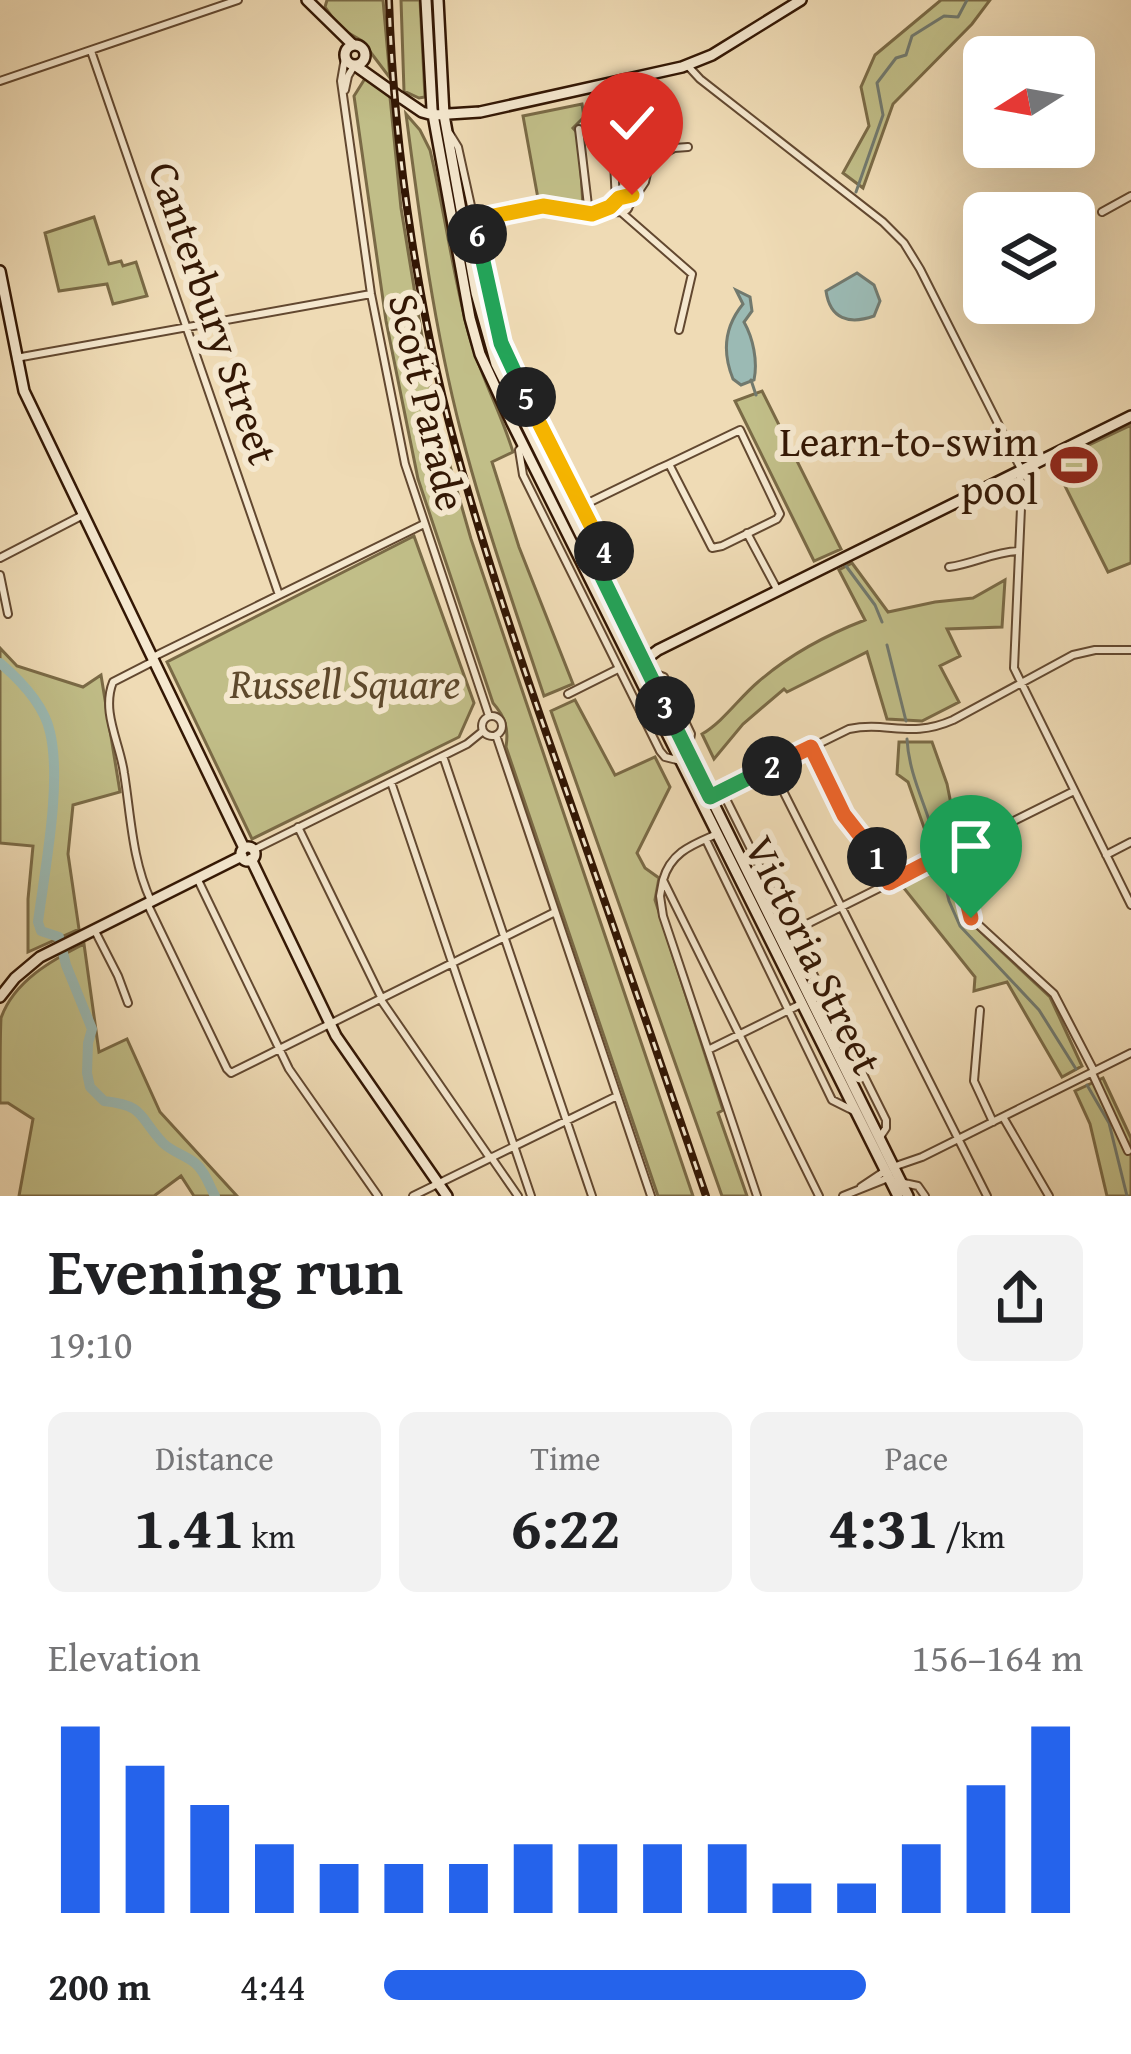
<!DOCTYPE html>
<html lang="en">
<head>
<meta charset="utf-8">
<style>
  body { margin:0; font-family:"Gentium Book Plus",serif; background:#f2f2f2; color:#202124; height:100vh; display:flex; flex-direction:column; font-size:45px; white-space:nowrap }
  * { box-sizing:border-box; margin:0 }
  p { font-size:39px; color:#757577 }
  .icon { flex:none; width:66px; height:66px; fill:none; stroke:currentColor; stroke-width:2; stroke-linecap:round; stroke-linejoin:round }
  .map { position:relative; height:1196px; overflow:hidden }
  .drawer { display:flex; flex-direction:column; background:#fff; flex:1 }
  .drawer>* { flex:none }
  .needle { width:78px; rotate:259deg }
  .fabs { position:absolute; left:963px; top:36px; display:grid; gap:24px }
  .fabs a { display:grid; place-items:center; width:132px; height:132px; border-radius:18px; background:#fff; box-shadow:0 12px 48px #0002; font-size:60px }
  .pin { position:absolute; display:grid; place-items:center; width:102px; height:102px; color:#fff; margin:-123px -51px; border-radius:50% 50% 50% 0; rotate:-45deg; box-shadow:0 0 12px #0007 }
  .pin .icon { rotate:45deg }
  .km { position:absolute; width:60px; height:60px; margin:-30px; border-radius:50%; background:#222; color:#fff; font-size:33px; line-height:60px; text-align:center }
  .round { display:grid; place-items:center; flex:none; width:126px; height:126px; border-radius:18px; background:#f2f2f2 }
  .headline { display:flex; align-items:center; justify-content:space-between; height:204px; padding:0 48px }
  h1 { font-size:66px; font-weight:800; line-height:90px }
  .stats { display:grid; grid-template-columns:repeat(3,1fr); gap:18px; height:204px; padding:12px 48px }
  .stats div { display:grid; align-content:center; border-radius:18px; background:#f2f2f2; text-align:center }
  .stats b { font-size:60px; font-weight:800 }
  .stats small { font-size:33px; font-weight:400 }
  .stats p { font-size:33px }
  .chart { height:336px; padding:24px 48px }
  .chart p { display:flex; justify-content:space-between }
  .chart svg { width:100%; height:216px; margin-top:12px; stroke:#2563eb; stroke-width:6 }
  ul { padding:0 48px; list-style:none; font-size:39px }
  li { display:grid; grid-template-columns:192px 144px 1fr; align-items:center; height:90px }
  li i { height:30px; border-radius:15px; background:#2563eb }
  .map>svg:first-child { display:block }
  .green { fill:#c1be88; stroke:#7a6a46; stroke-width:3 }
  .water { fill:#9bbab4; stroke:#71796e; stroke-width:3 }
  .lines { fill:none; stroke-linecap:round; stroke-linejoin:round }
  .stream { stroke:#71796e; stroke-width:3 }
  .river { stroke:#9bbab4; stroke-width:10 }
  .street-casing { stroke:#624830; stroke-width:10 }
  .secondary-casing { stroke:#331704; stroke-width:14 }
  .street { stroke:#f5e8cf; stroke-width:6 }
  .secondary { stroke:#f5e8cf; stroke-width:9 }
  .rail-casing { stroke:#331704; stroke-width:8 }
  .rail { stroke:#f5e8cf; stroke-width:3; stroke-dasharray:9; stroke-linecap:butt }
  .split-1-casing { stroke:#fff; stroke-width:24 }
  .split-2-casing { stroke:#fff; stroke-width:24 }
  .split-3-casing { stroke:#fff; stroke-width:24 }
  .split-4-casing { stroke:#fff; stroke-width:24 }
  .split-5-casing { stroke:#fff; stroke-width:24 }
  .split-6-casing { stroke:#fff; stroke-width:24 }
  .split-7-casing { stroke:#fff; stroke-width:24 }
  .split-1 { stroke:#f0652b; stroke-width:15 }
  .split-2 { stroke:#f0652b; stroke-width:15 }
  .split-3 { stroke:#22a559; stroke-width:15 }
  .split-4 { stroke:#22a559; stroke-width:15 }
  .split-5 { stroke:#f5b400; stroke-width:15 }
  .split-6 { stroke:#22a559; stroke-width:15 }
  .split-7 { stroke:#f5b400; stroke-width:15 }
  .labels { text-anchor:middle; stroke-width:12; stroke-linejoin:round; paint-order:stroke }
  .street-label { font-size:42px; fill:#331704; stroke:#f5e8cf }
  .poi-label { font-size:42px; fill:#331704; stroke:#f5e8cf; text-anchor:end }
  .park-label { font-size:42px; font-style:italic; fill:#5e492c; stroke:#f5e8cf }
</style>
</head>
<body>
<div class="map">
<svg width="1131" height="1196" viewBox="0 0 1131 1196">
  <rect width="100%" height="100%" fill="#efdbb5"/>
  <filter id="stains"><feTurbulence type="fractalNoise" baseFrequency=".00167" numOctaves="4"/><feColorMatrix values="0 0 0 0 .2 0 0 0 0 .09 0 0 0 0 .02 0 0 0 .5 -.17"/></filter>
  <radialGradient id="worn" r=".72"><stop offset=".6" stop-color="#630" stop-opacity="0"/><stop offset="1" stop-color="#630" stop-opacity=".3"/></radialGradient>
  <!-- green -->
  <path class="green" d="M327,0H383L390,78L362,41L340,28L325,7Z
    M401,0H420L425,97L419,98L404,91Z
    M941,0H990L972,24L893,104L863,188L843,173L869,126L861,87L875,55Z
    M366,77L390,97L401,208L434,410L471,539L693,1196H658L506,747C509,728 505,717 493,703L418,479L386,321L354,96Z
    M582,104L584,117L573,128L579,135L583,207L575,210L539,204L523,116Z
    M406,114L420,130L430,150C444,209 452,269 467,327C478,372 500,409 513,452L492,462L519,547L573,684L544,696C515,609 484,521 461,432C434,328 420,221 406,114Z
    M94,217L109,264L121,261L123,266L136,262L147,296L113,304L107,284L59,291L45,233Z
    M762,391L841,549L814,561L735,401Z
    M1131,425V563L1108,572L1053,462Z
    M414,536L474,703L459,737L252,839L167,662Z
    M852,563L888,612L935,602L973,598L1005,580L1002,627L947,629L960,656L940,666L959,702L922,721L887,719L867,652L787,692L784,689L743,724L714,759L702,734C723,722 739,698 758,682C789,655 826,635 865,620L839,570Z
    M0,648L17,666L83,687L101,675L120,792L73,805L68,854L79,929L28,952V899L33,846L0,843Z
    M575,700L615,775L655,757L670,787L637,853L645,868L659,878L655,900L723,1110L718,1113L747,1196H722L551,711Z
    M899,742H932L947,784L958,839L933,853L908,782L897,774Z
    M944,862L956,865L968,920L1050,997L1082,1066L1062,1077L1007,982L974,991L975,977L903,887Z
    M84,944L99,1052L127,1039L160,1112L237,1196H194L181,1176L154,1196H19L33,1119L8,1103H0C0,1082 0,1036 1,1018C14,981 52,960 84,944Z
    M1103,1078L1131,1138V1196H1107L1090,1124L1075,1091Z"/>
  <!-- water -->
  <path class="water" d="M857,273L874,285L880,301L874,316C849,325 830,319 826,291Z
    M736,290L750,297L752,311L744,322C753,338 758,361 754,380L741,385L733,379C722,352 725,326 743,304Z"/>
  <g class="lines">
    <!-- stream -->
    <path class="stream" d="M856,192L883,115L877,83L896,58L906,55L912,36L944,16L958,17L967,0
      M751,380L756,395
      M846,566L875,605L882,622
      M887,645L906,721
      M907,739C909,778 929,810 937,848
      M940,863L949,901L960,926L1039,1010L1076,1069
      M1087,1085L1109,1123L1127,1196"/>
    <!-- river -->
    <path class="river" d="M0,663C20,680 44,705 50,732C62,783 45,868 38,922L41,931L59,937L66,965L92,1029L88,1043L87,1073L90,1087L104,1101C146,1106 137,1115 163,1143C172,1152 185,1155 195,1163C205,1171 209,1185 215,1196"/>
    <defs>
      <path id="street" d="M91,51L279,595
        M345,58L341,81L371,294L405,464L489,716
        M688,66L700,79L883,222L904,243L920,269L1021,469
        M0,81L238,0
        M610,85L616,201
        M345,90L348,76L354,66
        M579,129L589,214
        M450,134L458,147L502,346L607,556L608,563L603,573
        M615 205a7 7 0 1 1 14 0a7 7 0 1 1-14 0Z
        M629,206L645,182L650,161L674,148L688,147
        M621,212L692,274L679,330
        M1102,212L1131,196
        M463,223L543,206L582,214L620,212
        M16,358L371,294
        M523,446L519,450L523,475L660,751L665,757L677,760
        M1018,471L1022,485L1014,668L1131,905
        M582,507L586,504L660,468L669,464L740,430L780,514L777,519L722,546L712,548L669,464
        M747,533L778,591
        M0,558L83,515
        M949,567C973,564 993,552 1019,551
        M0,575L8,614
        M153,657L424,524
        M648,671L664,677L691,734L688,751
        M568,694L618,669
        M482 726a10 10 0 1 1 20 0a10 10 0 1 1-20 0Z
        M496,735L651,1196
        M811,747L845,815L877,858L889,882
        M443,756L592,1196
        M771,767L987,1196
        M391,782L531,1196
        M722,791L886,1120V1128L880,1137
        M710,797L849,729C888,721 910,739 953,720L1073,655L1095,650H1131
        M298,827L382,999
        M717,834C692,845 671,852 663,880L819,1196
        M706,840L832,1100L854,1111
        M954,849L971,918L1054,994L1094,1071
        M253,850L467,744L483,731
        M1106,855L1131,842
        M197,878L289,1069L378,1196
        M663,880L660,896L663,916L757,1196
        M151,901C132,860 131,817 124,773C120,743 101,712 113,682L154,661
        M147,903L227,1069L231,1073L555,912
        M94,929L118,976L128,1003
        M779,938L1074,791
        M381,1000L490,1158
        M980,1010L974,1081L993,1122
        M708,1050L801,1004
        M1092,1073L1128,1151
        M1003,1117L1049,1196
        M491,1157L518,1196
        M893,1167L922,1157L1131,1053
        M904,1183L918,1186L925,1196
        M861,1187L885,1171
        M413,1196L617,1096
        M843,1196L888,1178"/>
      <path id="secondary" d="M307,0L353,45
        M426,0L432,109L470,318L480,354L512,423L898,1196
        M438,0L444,115L476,293L496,364L908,1196
        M345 55a10 10 0 1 1 20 0a10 10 0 1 1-20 0Z
        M356,66L401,98
        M400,97L422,112L433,115L480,112L682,67L712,55L801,0
        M0,271L24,391L244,848
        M646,667L650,656L658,650L1131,416
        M241 854a7 7 0 1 1 14 0a7 7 0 1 1-14 0Z
        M251,859L336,1036L447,1196
        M0,997L15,978L40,957L242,856"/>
    </defs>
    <!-- street casing -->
    <use href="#street" class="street-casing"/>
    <!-- secondary casing -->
    <use href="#secondary" class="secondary-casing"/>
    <!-- street -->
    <use href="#street" class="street"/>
    <!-- secondary -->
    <use href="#secondary" class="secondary"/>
    <defs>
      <path id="rail" d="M389,0C394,155 420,325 463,474C495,587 534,699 573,810C618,939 662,1067 706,1196"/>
    </defs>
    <!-- rail casing -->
    <use href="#rail" class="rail-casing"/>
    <!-- rail -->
    <use href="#rail" class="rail"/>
  </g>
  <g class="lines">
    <defs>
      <path id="split-1" d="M877,857L889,883L954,849L971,918"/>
      <path id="split-2" d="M772,766L811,747L844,815L877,857"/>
      <path id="split-3" d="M665,706L710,797L772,766"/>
      <path id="split-4" d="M604,551L608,563L602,577L665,706"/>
      <path id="split-5" d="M526,397L604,551"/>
      <path id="split-6" d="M477,234L501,343L526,397"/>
      <path id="split-7" d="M477,234L474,220L543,206L592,214L610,207L619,198L632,195"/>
    </defs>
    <!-- split-1 casing -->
    <use href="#split-1" class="split-1-casing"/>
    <!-- split-2 casing -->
    <use href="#split-2" class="split-2-casing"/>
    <!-- split-3 casing -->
    <use href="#split-3" class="split-3-casing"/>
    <!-- split-4 casing -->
    <use href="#split-4" class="split-4-casing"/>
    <!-- split-5 casing -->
    <use href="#split-5" class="split-5-casing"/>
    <!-- split-6 casing -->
    <use href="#split-6" class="split-6-casing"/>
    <!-- split-7 casing -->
    <use href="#split-7" class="split-7-casing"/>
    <!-- split-1 -->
    <use href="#split-1" class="split-1"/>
    <!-- split-2 -->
    <use href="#split-2" class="split-2"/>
    <!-- split-3 -->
    <use href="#split-3" class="split-3"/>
    <!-- split-4 -->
    <use href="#split-4" class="split-4"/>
    <!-- split-5 -->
    <use href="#split-5" class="split-5"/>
    <!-- split-6 -->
    <use href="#split-6" class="split-6"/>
    <!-- split-7 -->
    <use href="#split-7" class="split-7"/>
  </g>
  <!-- icons -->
  <defs>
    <symbol id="stadium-bare" viewBox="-9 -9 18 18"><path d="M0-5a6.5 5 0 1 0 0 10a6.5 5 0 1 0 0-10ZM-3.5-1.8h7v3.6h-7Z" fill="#8f2418" stroke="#f5e8cf" stroke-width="2.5" paint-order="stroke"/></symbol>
  </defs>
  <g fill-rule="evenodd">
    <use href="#stadium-bare" x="1041" y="432" width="66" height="66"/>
  </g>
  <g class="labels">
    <!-- street labels -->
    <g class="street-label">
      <text transform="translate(214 313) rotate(71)" y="15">Canterbury Street</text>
      <text transform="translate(428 402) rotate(77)" y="15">Scott Parade</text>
      <text transform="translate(814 955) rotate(64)" y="15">Victoria Street</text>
    </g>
    <!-- poi labels -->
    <g class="poi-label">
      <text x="1038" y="456">Learn-to-swim<tspan x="1038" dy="48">pool</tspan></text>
    </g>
    <!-- park labels -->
    <g class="park-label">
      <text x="345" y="698">Russell Square</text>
    </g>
  </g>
  <rect width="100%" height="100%" filter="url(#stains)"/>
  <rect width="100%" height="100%" fill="url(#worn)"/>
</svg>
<div class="fabs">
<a><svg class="needle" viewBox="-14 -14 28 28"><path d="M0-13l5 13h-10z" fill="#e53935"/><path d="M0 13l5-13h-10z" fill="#757577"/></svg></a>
<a><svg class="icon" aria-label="layers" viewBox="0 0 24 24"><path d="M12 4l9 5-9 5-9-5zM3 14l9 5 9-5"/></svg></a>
</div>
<div class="pin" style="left:971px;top:918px;background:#1e9e55"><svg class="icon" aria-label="arrive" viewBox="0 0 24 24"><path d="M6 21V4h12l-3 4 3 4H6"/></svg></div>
<div class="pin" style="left:632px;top:195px;background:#d93025"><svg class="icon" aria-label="check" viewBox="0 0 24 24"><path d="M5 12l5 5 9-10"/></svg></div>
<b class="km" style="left:877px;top:857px">1</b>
<b class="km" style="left:772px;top:766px">2</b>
<b class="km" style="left:665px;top:706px">3</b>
<b class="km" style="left:604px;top:551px">4</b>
<b class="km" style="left:526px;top:397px">5</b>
<b class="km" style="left:477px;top:234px">6</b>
</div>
<section class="drawer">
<div class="headline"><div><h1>Evening run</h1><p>19:10</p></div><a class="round"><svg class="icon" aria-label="share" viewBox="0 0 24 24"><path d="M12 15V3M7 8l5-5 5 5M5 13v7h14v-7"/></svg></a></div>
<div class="stats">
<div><p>Distance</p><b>1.41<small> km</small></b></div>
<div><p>Time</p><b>6:22</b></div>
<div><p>Pace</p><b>4:31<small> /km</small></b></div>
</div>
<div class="chart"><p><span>Elevation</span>156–164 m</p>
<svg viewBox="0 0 160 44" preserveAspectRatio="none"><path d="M5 44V6M15 44V14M25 44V22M35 44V30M45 44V34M55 44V34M65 44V34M75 44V30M85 44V30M95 44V30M105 44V30M115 44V38M125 44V38M135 44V30M145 44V18M155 44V6"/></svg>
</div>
<ul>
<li><b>200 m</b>4:44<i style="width:69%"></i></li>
</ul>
</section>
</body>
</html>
